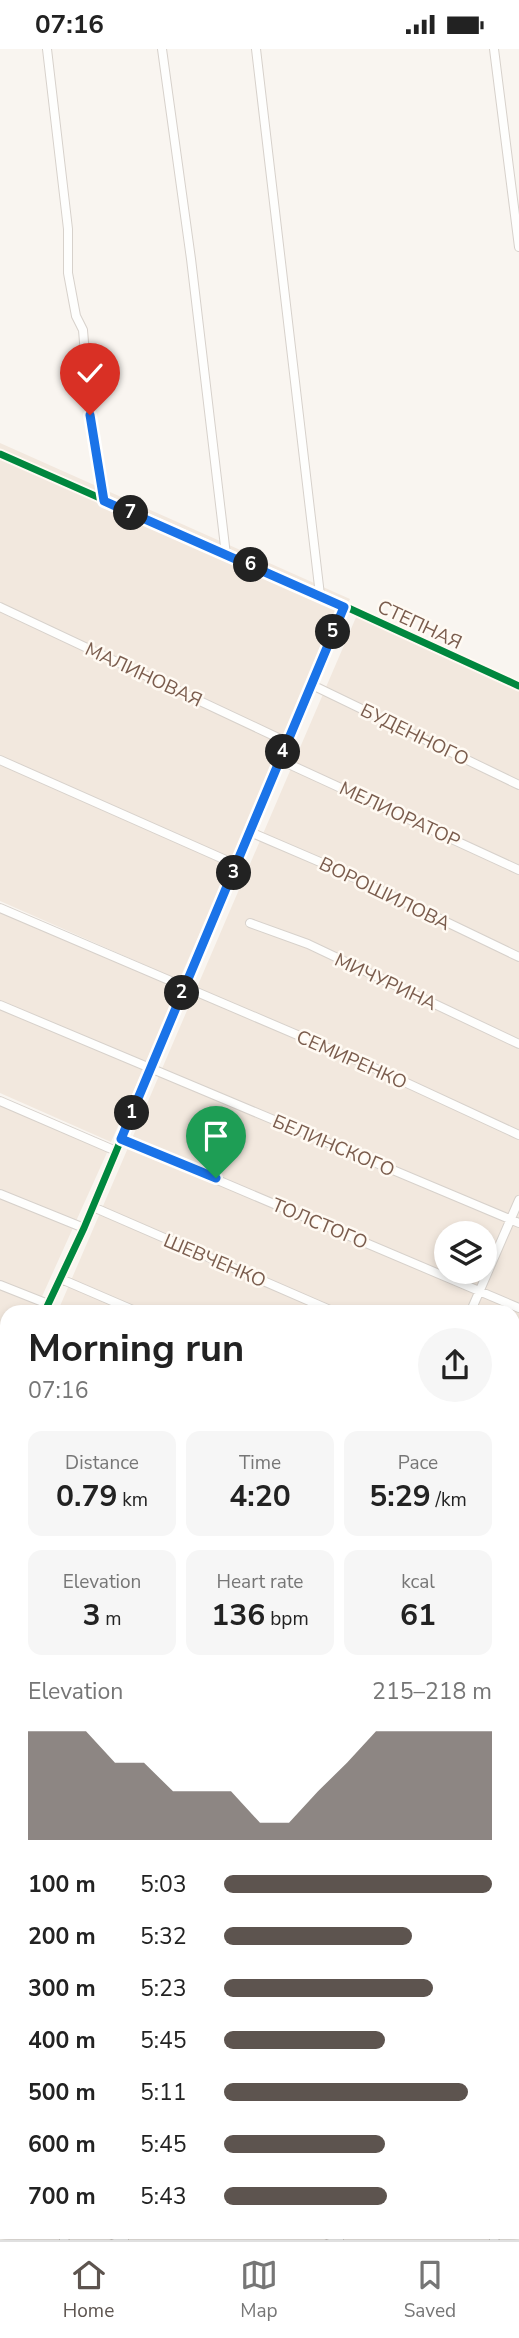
<!DOCTYPE html>
<html lang="en">
<head>
<meta charset="utf-8">
<style>
  body { margin:0; font-family:"Nunito Sans",sans-serif; background:#f6f6f6; color:#222; height:100vh; display:flex; flex-direction:column; font-size:26px; white-space:nowrap }
  * { box-sizing:border-box; margin:0 }
  p { font-size:23px; color:#767676 }
  .icon { flex:none; width:38px; height:38px; fill:none; stroke:currentColor; stroke-width:2; stroke-linecap:round; stroke-linejoin:round }
  .map { position:relative; flex:1; overflow:hidden }
  .sheet { position:absolute; left:0px; top:1256px; width:520px; height:934px; display:flex; flex-direction:column; background:#fff; border-radius:21px 21px 0 0; box-shadow:0 4px 10px #0003 }
  .sheet>* { flex:none }
  .buttons { position:absolute; left:434px; top:1172px; display:grid; gap:14px }
  .buttons a { display:grid; place-items:center; width:63px; height:63px; border-radius:50%; background:#fff; box-shadow:0 4px 10px #0003; font-size:35px }
  .pin { position:absolute; display:grid; place-items:center; width:60px; height:60px; color:#fff; margin:-72px -30px; border-radius:50% 50% 50% 0; rotate:-45deg; box-shadow:0 0 7px #0007 }
  .pin .icon { rotate:45deg }
  .km { position:absolute; width:35px; height:35px; margin:-18px; border-radius:50%; background:#222; color:#fff; font-size:19px; line-height:35px; text-align:center }
  .round { display:grid; place-items:center; flex:none; width:74px; height:74px; border-radius:37px; background:#f6f6f6 }
  .headline { display:flex; align-items:center; justify-content:space-between; height:119px; padding:0 28px }
  h1 { font-size:38px; font-weight:700; line-height:52px }
  .metrics { display:grid; grid-template-columns:repeat(3,1fr); gap:10px; height:119px; padding:7px 28px }
  .metrics div { display:grid; align-content:center; border-radius:14px; background:#f6f6f6; text-align:center }
  .metrics b { font-size:30px; font-weight:700 }
  .metrics small { font-size:19px; font-weight:400 }
  .metrics p { font-size:19px }
  .chart { height:196px; padding:14px 28px }
  .chart p { display:flex; justify-content:space-between }
  .chart svg { width:100%; height:126px; margin-top:7px; fill:#5d544f; opacity:.7 }
  ul { padding:0 28px; list-style:none; font-size:23px }
  li { display:grid; grid-template-columns:112px 84px 1fr; align-items:center; height:52px }
  li i { height:18px; border-radius:9px; background:#5d544f }
  .status { display:flex; justify-content:space-between; align-items:center; height:49px; padding:0 35px; background:#fff; direction:ltr }
  .status svg { height:19px; fill:currentColor }
  .menu { display:flex; justify-content:space-around; align-items:center; height:98px; border-top:2px solid #e0e0e0; background:#fff; font-size:19px; color:#767676 }
  .menu a { display:grid; justify-items:center; gap:4px }
  .menu .on { color:#5d544f }
  .map>svg:first-child { display:block }
  .residential { fill:#f2e8de; fill-rule:evenodd }
  .lines { fill:none; stroke-linecap:round; stroke-linejoin:round }
  .minor-casing { stroke:#d7d1cb; stroke-width:10 }
  .minor { stroke:#fefefd; stroke-width:8 }
  .cycleway-casing { stroke:#fffaf3; stroke-width:11 }
  .cycleway { stroke:#00873e; stroke-width:7 }
  .route-casing { stroke:#fff; stroke-width:14 }
  .route { stroke:#1a73e8; stroke-width:9 }
  .labels { text-anchor:middle; stroke-width:5; stroke-linejoin:round; paint-order:stroke }
  .street-label { font-size:19px; fill:#7a5c4d; stroke:#fffaf3 }
</style>
</head>
<body>
<div class="status"><b>07:16</b><svg viewBox="0 0 49 12"><path d="M0 12V9h3v3zM5 12V6h3v6zM10 12V3h3v9zM15 12V0h3v12zM26 1h20v11H26zM47 4h2v5h-2z"/></svg></div>
<div class="map">
<svg width="519" height="2191" viewBox="0 0 519 2191">
  <rect width="100%" height="100%" fill="#f9f5f0"/>
  <!-- residential -->
  <path class="residential" d="M0,394L350,550L179,931L0,852Z
    M357,566L519,636V1509L513,1507V1264H57ZM446,1185H485V1223H446Z
    M0,855L181,935L111,1093L0,1044Z
    M0,1050L110,1097L35,1263L7,1264V1286L0,1283Z
    M513,1523L519,1526V2008L513,2005Z"/>
  <g class="lines">
    <defs>
      <path id="minor" d="M47,0L68,180V224L76,267L83,281L90,366L104,452
        M162,0L191,210L226,506
        M256,0L320,546
        M494,0L519,198
        M0,405L320,546L519,637
        M0,558L287,693
        M310,635L519,736
        M0,711L237,816
        M280,711L519,821
        M250,783L334,819L519,908
        M0,859L370,1017L519,1086
        M250,874L308,895L519,995
        M0,956L519,1174
        M0,1052L116,1102
        M121,1090L519,1259
        M0,1145L84,1179
        M93,1158L337,1264
        M61,1230L140,1264
        M0,1236L48,1255
        M44,1264L84,1179L344,558
        M470,1264L519,1151
        M0,1289L7,1293
        M513,1342L519,1345
        M0,1366L7,1350
        M513,1427L519,1430
        M513,1507L519,1510
        M0,1557L7,1542
        M513,1620L519,1622
        M0,1710L7,1713
        M513,1733L519,1735
        M0,1804L7,1807
        M513,1834L519,1837
        M0,1923L7,1927
        M513,1934L519,1936
        M0,2046L7,2049
        M513,2058L519,2060
        M513,2084L519,2086
        M0,2139L7,2142
        M513,2148L519,2135
        M513,2174L519,2177
        M108,2184L124,2191
        M323,2184L339,2191
        M64,2191L67,2184
        M494,2191L497,2184"/>
    </defs>
    <!-- minor casing -->
    <use href="#minor" class="minor-casing"/>
    <!-- minor -->
    <use href="#minor" class="minor"/>
    <defs>
      <path id="cycleway" d="M0,405L320,546L519,637
        M44,1264L84,1179L344,558"/>
    </defs>
    <!-- cycleway casing -->
    <use href="#cycleway" class="cycleway-casing"/>
    <!-- cycleway -->
    <use href="#cycleway" class="cycleway"/>
  </g>
  <g class="lines">
    <defs>
      <path id="route" d="M90,366L104,452L344,558L121,1090L216,1129"/>
    </defs>
    <!-- route casing -->
    <use href="#route" class="route-casing"/>
    <!-- route -->
    <use href="#route" class="route"/>
  </g>
  <g class="labels">
    <!-- street labels -->
    <g class="street-label">
      <text transform="translate(420 575) rotate(25)" y="7">СТЕПНАЯ</text>
      <text transform="translate(144 625) rotate(25)" y="7">МАЛИНОВАЯ</text>
      <text transform="translate(415 685) rotate(26)" y="7">БУДЕННОГО</text>
      <text transform="translate(400 765) rotate(25)" y="7">МЕЛИОРАТОР</text>
      <text transform="translate(385 844) rotate(26)" y="7">ВОРОШИЛОВА</text>
      <text transform="translate(386 932) rotate(25)" y="7">МИЧУРИНА</text>
      <text transform="translate(352 1010) rotate(24)" y="7">СЕМИРЕНКО</text>
      <text transform="translate(334 1096) rotate(23)" y="7">БЕЛИНСКОГО</text>
      <text transform="translate(320 1174) rotate(23)" y="7">ТОЛСТОГО</text>
      <text transform="translate(215 1211) rotate(23)" y="7">ШЕВЧЕНКО</text>
    </g>
  </g>
</svg>
<div class="buttons">
<a><svg class="icon" aria-label="layers" viewBox="0 0 24 24"><path d="M12 4l9 5-9 5-9-5zM3 14l9 5 9-5"/></svg></a>
</div>
<div class="pin" style="left:216px;top:1129px;background:#1e9e55"><svg class="icon" aria-label="arrive" viewBox="0 0 24 24"><path d="M6 21V4h12l-3 4 3 4H6"/></svg></div>
<div class="pin" style="left:90px;top:366px;background:#d93025"><svg class="icon" aria-label="check" viewBox="0 0 24 24"><path d="M5 12l5 5 9-10"/></svg></div>
<b class="km" style="left:132px;top:1064px">1</b>
<b class="km" style="left:182px;top:944px">2</b>
<b class="km" style="left:234px;top:824px">3</b>
<b class="km" style="left:283px;top:703px">4</b>
<b class="km" style="left:333px;top:583px">5</b>
<b class="km" style="left:251px;top:516px">6</b>
<b class="km" style="left:131px;top:464px">7</b>
<section class="sheet">
<div class="headline"><div><h1>Morning run</h1><p>07:16</p></div><a class="round"><svg class="icon" aria-label="share" viewBox="0 0 24 24"><path d="M12 15V3M7 8l5-5 5 5M5 13v7h14v-7"/></svg></a></div>
<div class="metrics">
<div><p>Distance</p><b>0.79<small> km</small></b></div>
<div><p>Time</p><b>4:20</b></div>
<div><p>Pace</p><b>5:29<small> /km</small></b></div>
</div>
<div class="metrics">
<div><p>Elevation</p><b>3<small> m</small></b></div>
<div><p>Heart rate</p><b>136<small> bpm</small></b></div>
<div><p>kcal</p><b>61</b></div>
</div>
<div class="chart"><p><span>Elevation</span>215–218 m</p>
<svg viewBox="0 0 160 44" preserveAspectRatio="none"><path d="M0 44V6L10 6L20 6L30 17L40 17L50 27L60 27L70 27L80 38L90 38L100 27L110 17L120 6L130 6L140 6L150 6L160 6V44z"/></svg>
</div>
<ul>
<li><b>100 m</b>5:03<i style="width:100%"></i></li>
<li><b>200 m</b>5:32<i style="width:70%"></i></li>
<li><b>300 m</b>5:23<i style="width:78%"></i></li>
<li><b>400 m</b>5:45<i style="width:60%"></i></li>
<li><b>500 m</b>5:11<i style="width:91%"></i></li>
<li><b>600 m</b>5:45<i style="width:60%"></i></li>
<li><b>700 m</b>5:43<i style="width:61%"></i></li>
</ul>
</section>
</div>
<nav class="menu">
<a class="on"><svg class="icon" aria-label="home" viewBox="0 0 24 24"><path d="M3 11l9-7 9 7M6 9v11h12V9"/></svg>Home</a>
<a><svg class="icon" aria-label="map" viewBox="0 0 24 24"><path d="M3 6l6-2 6 2 6-2v14l-6 2-6-2-6 2zM9 4v14M15 6v14"/></svg>Map</a>
<a><svg class="icon" aria-label="saved" viewBox="0 0 24 24"><path d="M7 4h10v16l-5-4-5 4z"/></svg>Saved</a>
</nav>
</body>
</html>
